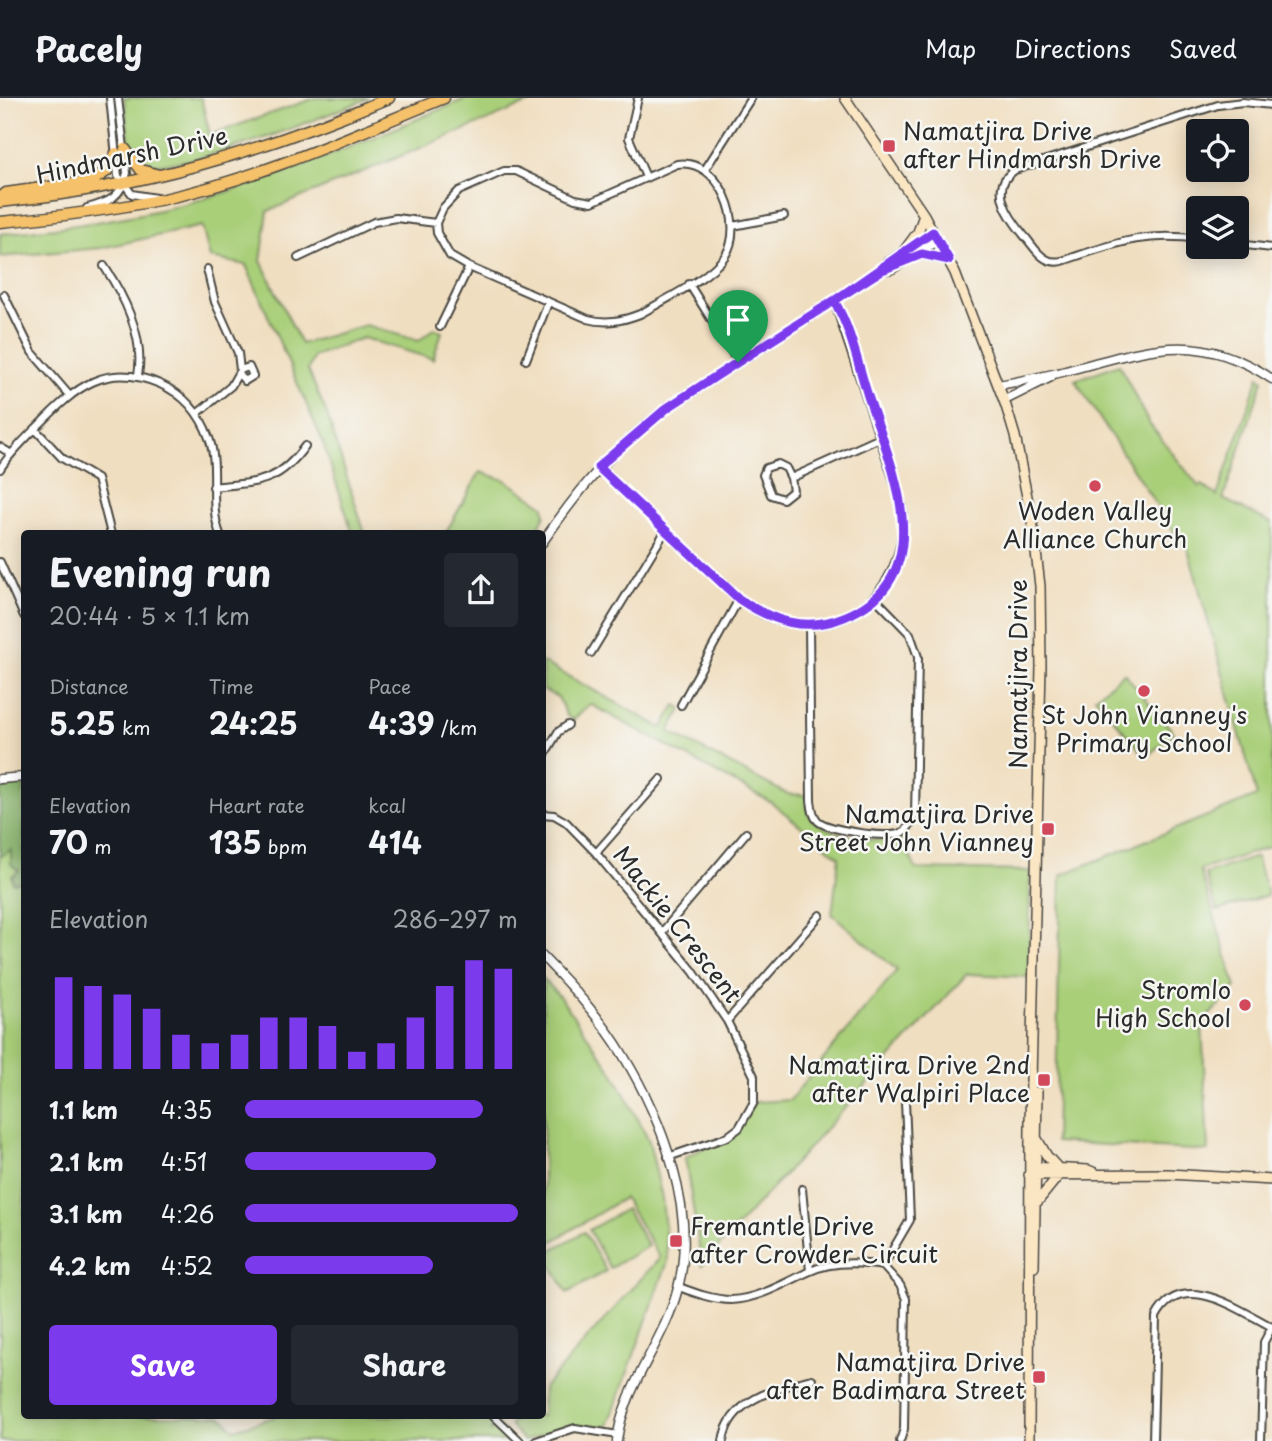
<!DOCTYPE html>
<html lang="en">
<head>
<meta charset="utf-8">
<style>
  body { margin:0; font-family:"Playpen Sans",sans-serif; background:#242831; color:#f1f3f6; height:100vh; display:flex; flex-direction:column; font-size:26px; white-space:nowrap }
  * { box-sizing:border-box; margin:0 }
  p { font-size:23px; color:#9ea1a6 }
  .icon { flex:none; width:38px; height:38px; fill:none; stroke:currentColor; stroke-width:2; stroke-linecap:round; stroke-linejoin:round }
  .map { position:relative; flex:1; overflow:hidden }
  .details { position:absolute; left:21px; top:432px; width:525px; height:889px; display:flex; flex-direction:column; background:#171b24; border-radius:7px; box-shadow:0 4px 18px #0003 }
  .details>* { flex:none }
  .buttons { position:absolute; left:1186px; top:21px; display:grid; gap:14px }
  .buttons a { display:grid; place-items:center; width:63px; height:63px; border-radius:7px; background:#171b24; box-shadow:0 4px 18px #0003; font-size:35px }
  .pin { position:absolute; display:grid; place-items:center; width:60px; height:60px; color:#fff; margin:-72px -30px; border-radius:50% 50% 50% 0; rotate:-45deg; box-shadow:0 0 7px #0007 }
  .pin .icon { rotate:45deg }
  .round { display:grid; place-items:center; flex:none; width:74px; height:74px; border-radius:7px; background:#242831 }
  .overview { display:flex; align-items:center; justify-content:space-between; height:119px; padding:0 28px }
  h1 { font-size:38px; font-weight:700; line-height:52px }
  .metrics { display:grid; grid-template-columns:repeat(3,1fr); gap:10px; height:119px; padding:7px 28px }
  .metrics div { display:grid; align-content:center }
  .metrics b { font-size:30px; font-weight:700 }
  .metrics small { font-size:19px; font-weight:400 }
  .metrics p { font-size:19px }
  .chart { height:196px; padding:14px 28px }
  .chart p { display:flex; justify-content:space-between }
  .chart svg { width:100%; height:126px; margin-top:7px; stroke:#7c3aed; stroke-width:6 }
  .primary-button { display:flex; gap:14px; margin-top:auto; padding:14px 28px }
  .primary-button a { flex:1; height:80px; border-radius:7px; background:#7c3aed; color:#fff; font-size:28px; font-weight:700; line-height:80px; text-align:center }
  .primary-button a+a { background:#242831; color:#f1f3f6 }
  ul { padding:0 28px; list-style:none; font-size:23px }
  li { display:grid; grid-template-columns:112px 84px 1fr; align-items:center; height:52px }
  li i { height:18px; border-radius:9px; background:#7c3aed }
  header { display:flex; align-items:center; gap:42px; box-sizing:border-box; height:98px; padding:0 35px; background:#171b24; border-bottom:2px solid #363941 }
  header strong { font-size:33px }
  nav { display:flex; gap:38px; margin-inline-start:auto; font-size:24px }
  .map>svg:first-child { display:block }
  .green { fill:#a9cf79; stroke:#6a7d52; stroke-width:2 }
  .forest { fill:#86b269; stroke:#586e4a; stroke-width:2 }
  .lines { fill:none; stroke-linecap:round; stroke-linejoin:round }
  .minor-casing { stroke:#494641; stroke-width:10 }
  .tertiary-casing { stroke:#494641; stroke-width:11 }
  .secondary-casing { stroke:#494641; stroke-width:12 }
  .primary-casing { stroke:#494641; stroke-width:13 }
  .minor { stroke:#fff; stroke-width:6 }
  .tertiary { stroke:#fff; stroke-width:8 }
  .secondary { stroke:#fbe6c4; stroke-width:9 }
  .primary { stroke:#f5c16b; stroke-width:10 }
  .route-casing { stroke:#fff; stroke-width:14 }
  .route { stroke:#7c3aed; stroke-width:9 }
  .poi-dot { fill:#d1495b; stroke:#f6f6f2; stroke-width:2.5 }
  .labels { text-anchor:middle; stroke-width:5; stroke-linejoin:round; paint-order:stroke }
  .poi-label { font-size:24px; fill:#2b2b2b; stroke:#f6f6f2; text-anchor:end }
  .street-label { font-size:24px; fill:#2b2b2b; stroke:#f6f6f2 }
</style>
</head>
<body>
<header>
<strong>Pacely</strong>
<nav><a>Map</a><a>Directions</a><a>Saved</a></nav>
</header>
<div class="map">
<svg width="1272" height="1343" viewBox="0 0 1272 1343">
  <rect width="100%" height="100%" fill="#f6f6f2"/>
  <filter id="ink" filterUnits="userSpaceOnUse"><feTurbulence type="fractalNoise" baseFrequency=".0143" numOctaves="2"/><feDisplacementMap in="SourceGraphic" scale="14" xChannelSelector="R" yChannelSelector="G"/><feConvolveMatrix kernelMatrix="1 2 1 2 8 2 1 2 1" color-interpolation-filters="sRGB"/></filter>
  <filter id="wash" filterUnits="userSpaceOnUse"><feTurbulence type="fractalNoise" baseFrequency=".00686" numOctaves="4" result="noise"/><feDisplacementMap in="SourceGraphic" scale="28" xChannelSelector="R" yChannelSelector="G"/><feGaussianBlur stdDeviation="1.57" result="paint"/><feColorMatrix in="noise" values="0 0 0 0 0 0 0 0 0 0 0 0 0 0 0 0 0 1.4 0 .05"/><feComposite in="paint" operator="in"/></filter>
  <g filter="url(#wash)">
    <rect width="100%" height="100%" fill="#f0dec0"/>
    <!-- green -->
    <path class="green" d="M124,0H201L210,37L315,0H369C330,16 171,81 139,63L129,42Z
      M468,0H541L268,113L261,163L301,246L366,227L419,243L434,230L442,234L433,261L363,240L314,258L308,272L326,314L365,436H353L322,342L246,167L210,160L202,128L101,150L0,159V136C62,130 124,122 184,106C282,81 375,38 468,0Z
      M1119,266L1148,324L1199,389L1202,387L1217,398L1259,278L1263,282L1223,401L1272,425V748L1200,772L1236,889L1202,925L1208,1053L1055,1044L1061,777L1257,698L1188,451L1177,439L1075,282Z
      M480,374L505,382L544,408L545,417L535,436H445Z
      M542,564L662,630L676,607L682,610L669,634L787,696L805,697L810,719C829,738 875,746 901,739L916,771L1030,773L1029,879L967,876L702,1167L685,1059L732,1037L755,1004L790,1002L897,872L832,816L839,759L771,704L590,606L573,622L567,618L558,599L543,592Z
      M1124,575L1174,635L1146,659L1095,599Z
      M24,682V1318H221L234,1331L277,1318H486L494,1329L490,1333L497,1327L514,1343H0V688Z
      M1256,759L1268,797L1217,813L1205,776Z
      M543,880L560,899L614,976L649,1043L662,1100L668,1163L608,1328H568L524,1343L510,1327L518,1318H542L543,1290L660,1160L624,1100L543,1149Z
      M626,1111L648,1148L610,1170L589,1132Z
      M584,1134L606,1173L567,1195L545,1156Z"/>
    <!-- forest -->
    <path class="forest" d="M24,684V783L13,785L12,778L19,773L11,766V752L0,759V692Z"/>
  </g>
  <g filter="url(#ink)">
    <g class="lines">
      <defs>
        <path id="minor" d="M110,0L118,78L132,96L156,100
          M638,0L629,40L646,79
          M677,66C720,59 746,127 725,158C710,180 664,202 640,216C622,223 606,226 588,221L469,169L450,158L437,135L436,125L443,110L459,93L504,73H516L575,101L592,104Z
          M706,70L751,0
          M87,110C109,104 121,100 127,75L118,0
          M733,128L784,118
          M1199,141C1143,133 1114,146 1062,163C1057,164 1051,164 1046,161C1038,157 1032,147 1027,141C1011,122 986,90 1015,72L1218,7L1243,4L1272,7
          M1237,146L1272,150
          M298,160L374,124L396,120L436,125
          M104,168C124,198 145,239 138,277
          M689,186L738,264
          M4,197L32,254L69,297
          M440,229L469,169
          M526,262L548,205
          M239,276L245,283L253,278L249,269L240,272
          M198,315L231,288L240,272L238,255L215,204L207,171
          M35,331L62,360L97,381L111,436
          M0,349L10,355
          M598,369L739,501C749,508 759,516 771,520C851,549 910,485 902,407L834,203
          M0,371C11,354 25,341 39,327C76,289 106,263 160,286C185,297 200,315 209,340C220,370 208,405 220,436
          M791,380L786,370L778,366L766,370L763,377L771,397L783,401L793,393L791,380L882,339
          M213,389C257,384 278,386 305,348
          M0,464L24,518
          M809,528L811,702C812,709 812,717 818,723C828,732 888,741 901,735C909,731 911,725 915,718L918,559L910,536L875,500
          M591,555L666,432
          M681,607L739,501
          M542,661L558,634L568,627
          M542,716L554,717L566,724L596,755L693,873L727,923L754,978V1004L739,1030L727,1039L668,1059
          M596,755L661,681
          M663,833L746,735
          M727,923L820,817
          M802,1091L810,1173
          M883,1168L910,1122L905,1003
          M679,1189C695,1195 714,1202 731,1202C758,1201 785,1185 808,1174C831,1163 858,1164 883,1168L900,1187L906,1201L904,1331L900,1343
          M494,1318L520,1343
          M536,1343L575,1330L618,1337
          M723,1343C729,1301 778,1290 812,1281
          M1153,1343L1156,1219C1181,1170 1239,1212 1272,1229
          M1261,1343L1264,1244L1272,1229"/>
        <path id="tertiary" d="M882,172L892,171L938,142
          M999,287C1020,283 1042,279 1062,274C1143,253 1195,229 1272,281
          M1005,302L1051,279
          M542,445C582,387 612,352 667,310L882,172L888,164L933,134
          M0,681L24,679
          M542,858C571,888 601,920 623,957C662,1021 698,1114 678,1190C665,1243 623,1289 617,1343"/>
        <path id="secondary" d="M845,0L924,117L955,175L1006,308L1015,338L1033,429L1040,488L1041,569L1030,1023L1029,1343
          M904,153L918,134L924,117
          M908,160L922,156L949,162
          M1037,1041L1047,1058L1058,1070
          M1031,1069L1088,1072L1095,1075
          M1029,1077L1168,1076L1272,1082
          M1038,1103L1059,1077
          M1034,1169L1037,994"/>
        <path id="primary" d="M125,51L141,72L159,77
          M0,100L6,95L92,83L107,73L116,55
          M0,104C143,89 257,55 389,0
          M0,124C55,119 110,112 164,101C261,80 353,37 444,0"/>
      </defs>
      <!-- minor casing -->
      <use href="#minor" class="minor-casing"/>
      <!-- tertiary casing -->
      <use href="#tertiary" class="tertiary-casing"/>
      <!-- secondary casing -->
      <use href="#secondary" class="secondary-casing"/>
      <!-- primary casing -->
      <use href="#primary" class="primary-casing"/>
      <!-- minor -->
      <use href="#minor" class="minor"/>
      <!-- tertiary -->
      <use href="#tertiary" class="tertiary"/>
      <!-- secondary -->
      <use href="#secondary" class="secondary"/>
      <!-- primary -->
      <use href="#primary" class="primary"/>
    </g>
  </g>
  <g class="lines" filter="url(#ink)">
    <defs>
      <path id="route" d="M738,264L882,172L922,156L949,162L933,134L834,203C851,230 858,267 868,298C892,370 943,479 844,519C805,535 772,523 739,501L598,369L667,310L738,264"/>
    </defs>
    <!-- route casing -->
    <use href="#route" class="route-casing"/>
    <!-- route -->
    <use href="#route" class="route"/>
  </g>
  <!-- markers -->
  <g class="poi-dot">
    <rect x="882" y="41" width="14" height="14" rx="3.5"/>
    <circle cx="1095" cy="388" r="7"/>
    <circle cx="1144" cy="593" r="7"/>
    <rect x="1041" y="724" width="14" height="14" rx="3.5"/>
    <circle cx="1245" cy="907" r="7"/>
    <rect x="1037" y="975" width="14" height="14" rx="3.5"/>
    <rect x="669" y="1136" width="14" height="14" rx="3.5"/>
    <rect x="1032" y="1272" width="14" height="14" rx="3.5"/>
  </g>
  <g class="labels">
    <!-- poi labels -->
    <g class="poi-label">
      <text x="903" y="42" text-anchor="start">Namatjira Drive<tspan x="903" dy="28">after Hindmarsh Drive</tspan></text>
      <text x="1095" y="422" text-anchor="middle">Woden Valley<tspan x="1095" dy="28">Alliance Church</tspan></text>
      <text x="1144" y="626" text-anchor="middle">St John Vianney's<tspan x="1144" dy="28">Primary School</tspan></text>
      <text x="1034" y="725">Namatjira Drive<tspan x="1034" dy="28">Street John Vianney</tspan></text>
      <text x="1231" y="901">Stromlo<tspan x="1231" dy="28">High School</tspan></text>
      <text x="1030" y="976">Namatjira Drive 2nd<tspan x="1030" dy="28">after Walpiri Place</tspan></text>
      <text x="690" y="1137" text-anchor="start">Fremantle Drive<tspan x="690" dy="28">after Crowder Circuit</tspan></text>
      <text x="1025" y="1273">Namatjira Drive<tspan x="1025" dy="28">after Badimara Street</tspan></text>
    </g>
    <!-- street labels -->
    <g class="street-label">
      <text transform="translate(132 58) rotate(-12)" y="8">Hindmarsh Drive</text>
      <text transform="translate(1019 576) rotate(-90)" y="8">Namatjira Drive</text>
      <text transform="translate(677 827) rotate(52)" y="8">Mackie Crescent</text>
    </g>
  </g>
</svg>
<div class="buttons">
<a><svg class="icon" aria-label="locate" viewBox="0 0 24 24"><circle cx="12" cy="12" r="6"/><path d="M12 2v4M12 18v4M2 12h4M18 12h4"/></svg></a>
<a><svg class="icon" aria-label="layers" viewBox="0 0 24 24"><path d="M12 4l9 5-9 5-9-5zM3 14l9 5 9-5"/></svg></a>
</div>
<div class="pin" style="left:738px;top:264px;background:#1e9e55"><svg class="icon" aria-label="arrive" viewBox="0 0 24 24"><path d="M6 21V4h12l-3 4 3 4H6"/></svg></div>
<section class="details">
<div class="overview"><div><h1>Evening run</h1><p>20:44 · 5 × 1.1 km</p></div><a class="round"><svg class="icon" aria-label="share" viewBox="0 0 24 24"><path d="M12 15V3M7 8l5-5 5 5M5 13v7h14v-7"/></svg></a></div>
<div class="metrics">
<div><p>Distance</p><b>5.25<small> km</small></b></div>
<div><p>Time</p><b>24:25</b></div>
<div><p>Pace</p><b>4:39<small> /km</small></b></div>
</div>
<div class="metrics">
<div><p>Elevation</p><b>70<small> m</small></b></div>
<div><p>Heart rate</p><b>135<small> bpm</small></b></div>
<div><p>kcal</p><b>414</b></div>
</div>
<div class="chart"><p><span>Elevation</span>286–297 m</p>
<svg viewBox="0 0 160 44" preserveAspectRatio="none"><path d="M5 44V12M15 44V15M25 44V18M35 44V23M45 44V32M55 44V35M65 44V32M75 44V26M85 44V26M95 44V29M105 44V38M115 44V35M125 44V26M135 44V15M145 44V6M155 44V9"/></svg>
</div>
<ul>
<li><b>1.1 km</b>4:35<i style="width:87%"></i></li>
<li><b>2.1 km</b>4:51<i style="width:70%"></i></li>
<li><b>3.1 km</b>4:26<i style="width:100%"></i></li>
<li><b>4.2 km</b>4:52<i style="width:69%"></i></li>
</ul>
<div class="primary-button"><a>Save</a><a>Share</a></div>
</section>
</div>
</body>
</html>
